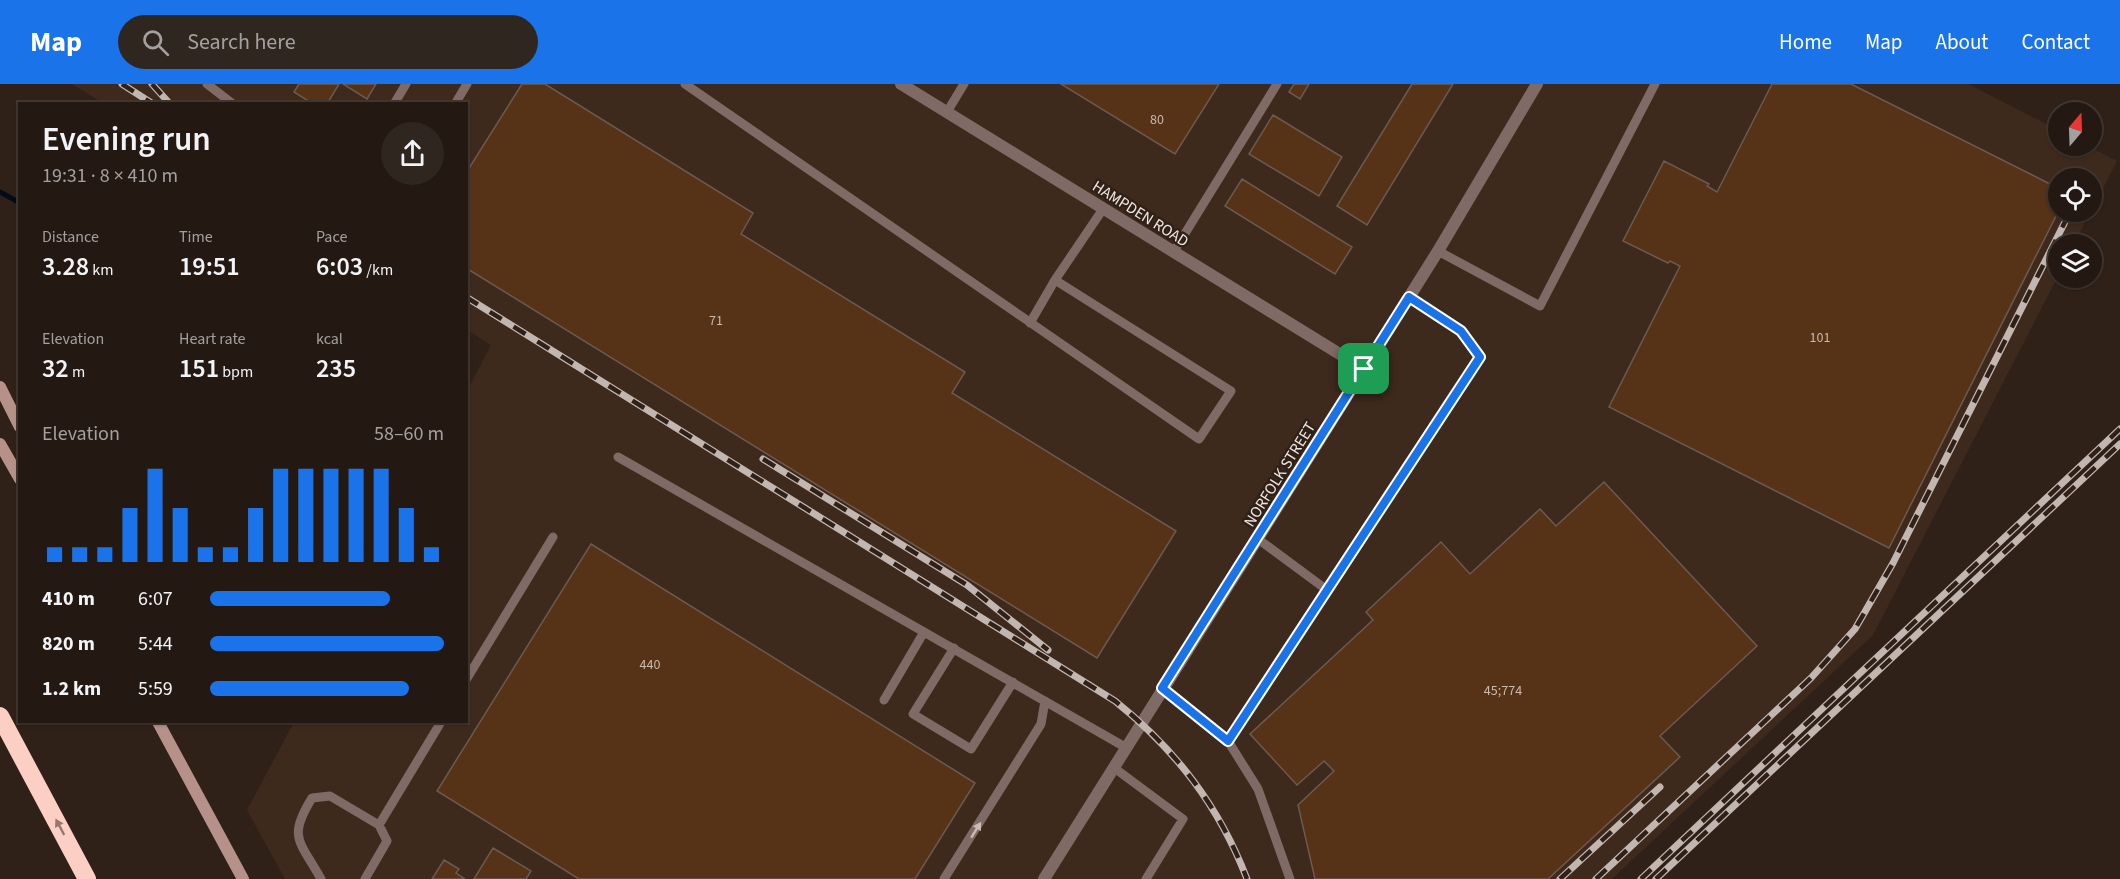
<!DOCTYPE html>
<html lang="en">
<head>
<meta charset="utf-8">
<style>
  body { margin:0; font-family:"Source Sans 3",sans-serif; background:#302620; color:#f1f3f6; height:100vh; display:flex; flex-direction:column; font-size:22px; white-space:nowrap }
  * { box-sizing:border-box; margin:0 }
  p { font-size:20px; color:#a3a09f }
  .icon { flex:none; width:33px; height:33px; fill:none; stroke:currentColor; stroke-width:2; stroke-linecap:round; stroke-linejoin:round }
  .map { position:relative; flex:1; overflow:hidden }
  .drawer { position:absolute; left:18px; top:18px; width:450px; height:621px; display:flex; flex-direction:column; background:#241912; border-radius:0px; box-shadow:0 2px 4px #0004,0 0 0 2px #413832 }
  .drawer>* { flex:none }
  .needle { width:39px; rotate:19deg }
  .buttons { position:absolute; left:2048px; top:18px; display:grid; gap:12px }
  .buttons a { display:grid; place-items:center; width:54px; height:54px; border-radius:50%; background:#241912; box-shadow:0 2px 4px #0004,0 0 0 2px #413832; font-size:30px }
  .pin { position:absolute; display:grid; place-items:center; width:51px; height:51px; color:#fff; margin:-26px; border-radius:12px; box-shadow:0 3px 9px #0006 }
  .round { display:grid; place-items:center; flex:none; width:63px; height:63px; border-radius:32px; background:#302620 }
  .headline { display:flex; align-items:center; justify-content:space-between; height:102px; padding:0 24px }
  h1 { font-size:33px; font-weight:600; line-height:45px }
  .figures { display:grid; grid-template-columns:repeat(3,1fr); gap:9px; height:102px; padding:6px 24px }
  .figures div { display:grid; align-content:center }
  .figures b { font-size:26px; font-weight:600 }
  .figures small { font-size:16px; font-weight:400 }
  .figures p { font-size:16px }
  .chart { height:168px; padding:12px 24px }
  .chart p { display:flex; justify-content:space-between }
  .chart svg { width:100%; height:108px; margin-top:6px; stroke:#1a73e8; stroke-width:6 }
  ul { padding:0 24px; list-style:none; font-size:20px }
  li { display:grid; grid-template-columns:96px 72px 1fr; align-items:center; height:45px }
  li i { height:15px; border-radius:8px; background:#1a73e8 }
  header { display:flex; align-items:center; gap:36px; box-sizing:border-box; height:84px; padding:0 30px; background:#1a73e8; color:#fff }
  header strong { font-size:28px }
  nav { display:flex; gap:33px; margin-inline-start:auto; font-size:21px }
  .search { width:420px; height:54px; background:#302620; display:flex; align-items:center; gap:15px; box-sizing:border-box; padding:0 21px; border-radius:33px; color:#a3a09f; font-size:22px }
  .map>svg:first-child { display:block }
  .built { fill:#3e291d; fill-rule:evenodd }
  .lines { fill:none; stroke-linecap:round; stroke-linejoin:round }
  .stream { stroke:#000c19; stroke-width:5 }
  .building { fill:#563217; stroke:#6b5b4f; stroke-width:1.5 }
  .lane { stroke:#806a65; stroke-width:9 }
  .street { stroke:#806a65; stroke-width:12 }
  .secondary { stroke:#b59189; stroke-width:12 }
  .highway { stroke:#fbcfc4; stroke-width:18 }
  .rail-casing { stroke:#c2b6b0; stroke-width:7 }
  .rail { stroke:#302118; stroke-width:4.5; stroke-dasharray:14; stroke-linecap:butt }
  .oneway { fill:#96786e }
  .oneway2 { fill:#c9bbb5 }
  .route-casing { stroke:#fff; stroke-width:12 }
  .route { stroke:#1a73e8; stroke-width:8 }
  .labels { text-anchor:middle; stroke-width:5; stroke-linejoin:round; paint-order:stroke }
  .number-label { font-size:14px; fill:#cab9ae }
  .street-label { font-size:16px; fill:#f0e6e0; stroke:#302118 }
</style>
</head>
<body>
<header>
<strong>Map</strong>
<div class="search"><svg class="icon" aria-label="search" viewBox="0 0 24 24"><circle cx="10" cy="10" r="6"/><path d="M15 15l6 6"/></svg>Search here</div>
<nav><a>Home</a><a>Map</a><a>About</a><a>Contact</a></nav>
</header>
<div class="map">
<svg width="2120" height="795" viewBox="0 0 2120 795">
  <rect width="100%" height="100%" fill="#302118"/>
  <!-- built -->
  <path class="built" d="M72,0H1968L2058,46V62H2088L2117,77L2074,160H2058V192L1873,551L1612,795H285L247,726L294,638H466L467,307L491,261L467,246L466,20L103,19ZM2058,94H2091V128H2058Z"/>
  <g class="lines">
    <!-- stream -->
    <path class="stream" d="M0,108L20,119"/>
  </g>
  <!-- building -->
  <path class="building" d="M299,0H339L327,20H313L294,8Z
    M343,0H376L367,15Z
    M522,0H545L753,129L741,150L965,288L952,309L1176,447L1097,574L466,184V89Z
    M1061,0H1219L1175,70Z
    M1294,0H1309L1300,15L1289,8Z
    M1412,0H1453L1367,141L1337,122Z
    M1772,0H1851L2058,104V128L1889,464L1609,323L1680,182L1670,177L1668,179L1623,157L1664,77L1709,100L1707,102L1717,108Z
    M1273,31L1342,73L1319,112L1249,70Z
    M1242,95L1352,163L1335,190L1225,122Z
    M1604,398L1757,562L1660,652L1680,673L1548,795H1315L1298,721L1334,687L1324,677L1297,701L1250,650L1373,536L1366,528L1441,458L1470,490L1540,425L1556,442Z
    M591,460L975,699L915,795H579L437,707Z
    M493,764L531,787L526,795H474Z
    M444,776L459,785L456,789L465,795H432Z"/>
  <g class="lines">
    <!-- lane -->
    <path class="lane" d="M207,0L233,20
      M685,0L1199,355L1231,307L1055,196L1103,125
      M394,20L406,0
      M455,20L467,0
      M947,28L964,0
      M1438,167L1540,222L1655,0
      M1173,169L1277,0
      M1030,239L1055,196
      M618,373L1125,663
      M1258,455L1327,506
      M954,564L913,630L971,665L1013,598
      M466,596L553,453
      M1162,604L1228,657L1480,273L1461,247L1409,213
      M884,616L924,548
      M1228,657L1258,705L1290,795
      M1113,683L1183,735L1146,795
      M321,795C300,757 287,754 312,714L330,712L379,741
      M365,795L387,757L379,741L441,638
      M944,795L1041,640L1045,617"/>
    <!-- street -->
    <path class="street" d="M901,0L1364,285
      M1044,795L1438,167L1537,0"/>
    <!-- secondary -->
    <path class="secondary" d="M0,303L20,343
      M0,360L20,395
      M158,638L243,795"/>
    <!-- highway -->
    <path class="highway" d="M0,632L87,795"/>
    <defs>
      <path id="rail" d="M122,0L153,20
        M152,0L170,20
        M466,213L1115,617C1176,666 1219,722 1247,795
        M763,375L967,501L1048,566
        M1560,795L1660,703
        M1596,795L1811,594L1855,545L1893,479L2070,128
        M1641,795L2120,345
        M1656,795L2120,360"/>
    </defs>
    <!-- rail casing -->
    <use href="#rail" class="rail-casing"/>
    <!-- rail -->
    <use href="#rail" class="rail"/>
  </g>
  <!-- one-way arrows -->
  <defs><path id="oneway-solid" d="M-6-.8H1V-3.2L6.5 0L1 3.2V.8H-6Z" transform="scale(1.5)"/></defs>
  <use class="oneway" href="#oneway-solid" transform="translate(60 743) rotate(-118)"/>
  <use class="oneway2" href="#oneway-solid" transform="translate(976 746) rotate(-58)"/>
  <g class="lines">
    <defs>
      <path id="route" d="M1409,213L1461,247L1480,273L1228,657L1162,604Z"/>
    </defs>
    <!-- route casing -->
    <use href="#route" class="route-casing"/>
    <!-- route -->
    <use href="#route" class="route"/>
  </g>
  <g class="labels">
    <!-- number labels -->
    <g class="number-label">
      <text x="1157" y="40">80</text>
      <text x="716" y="241">71</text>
      <text x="1820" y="258">101</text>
      <text x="650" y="585">440</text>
      <text x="1503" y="611">45;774</text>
    </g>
    <!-- street labels -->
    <g class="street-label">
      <text transform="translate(1141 129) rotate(32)" y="6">HAMPDEN ROAD</text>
      <text transform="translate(1279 390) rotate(-58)" y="6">NORFOLK STREET</text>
    </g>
  </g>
</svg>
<div class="buttons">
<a><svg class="needle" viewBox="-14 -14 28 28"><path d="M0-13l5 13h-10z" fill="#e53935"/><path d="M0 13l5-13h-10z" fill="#a3a09f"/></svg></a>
<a><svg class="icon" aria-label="locate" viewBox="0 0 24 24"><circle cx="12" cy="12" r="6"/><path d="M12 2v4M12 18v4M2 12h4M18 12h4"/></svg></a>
<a><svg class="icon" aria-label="layers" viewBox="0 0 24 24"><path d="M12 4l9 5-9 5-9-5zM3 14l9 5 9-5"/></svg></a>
</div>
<div class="pin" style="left:1364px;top:285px;background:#1e9e55"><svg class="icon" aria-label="arrive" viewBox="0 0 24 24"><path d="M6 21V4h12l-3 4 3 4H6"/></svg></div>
<section class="drawer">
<div class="headline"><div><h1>Evening run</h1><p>19:31 · 8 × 410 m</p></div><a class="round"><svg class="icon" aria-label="share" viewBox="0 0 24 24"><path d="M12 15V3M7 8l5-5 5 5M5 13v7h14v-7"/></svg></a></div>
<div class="figures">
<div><p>Distance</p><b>3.28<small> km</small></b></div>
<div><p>Time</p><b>19:51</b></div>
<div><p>Pace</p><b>6:03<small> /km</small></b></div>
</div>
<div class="figures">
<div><p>Elevation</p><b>32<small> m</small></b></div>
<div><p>Heart rate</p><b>151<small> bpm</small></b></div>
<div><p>kcal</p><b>235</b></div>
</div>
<div class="chart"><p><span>Elevation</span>58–60 m</p>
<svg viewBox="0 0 160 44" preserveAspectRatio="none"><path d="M5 44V38M15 44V38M25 44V38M35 44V22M45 44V6M55 44V22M65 44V38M75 44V38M85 44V22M95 44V6M105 44V6M115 44V6M125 44V6M135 44V6M145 44V22M155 44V38"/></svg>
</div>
<ul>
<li><b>410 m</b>6:07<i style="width:77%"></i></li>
<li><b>820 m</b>5:44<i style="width:100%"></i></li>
<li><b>1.2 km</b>5:59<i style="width:85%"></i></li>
</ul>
</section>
</div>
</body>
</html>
